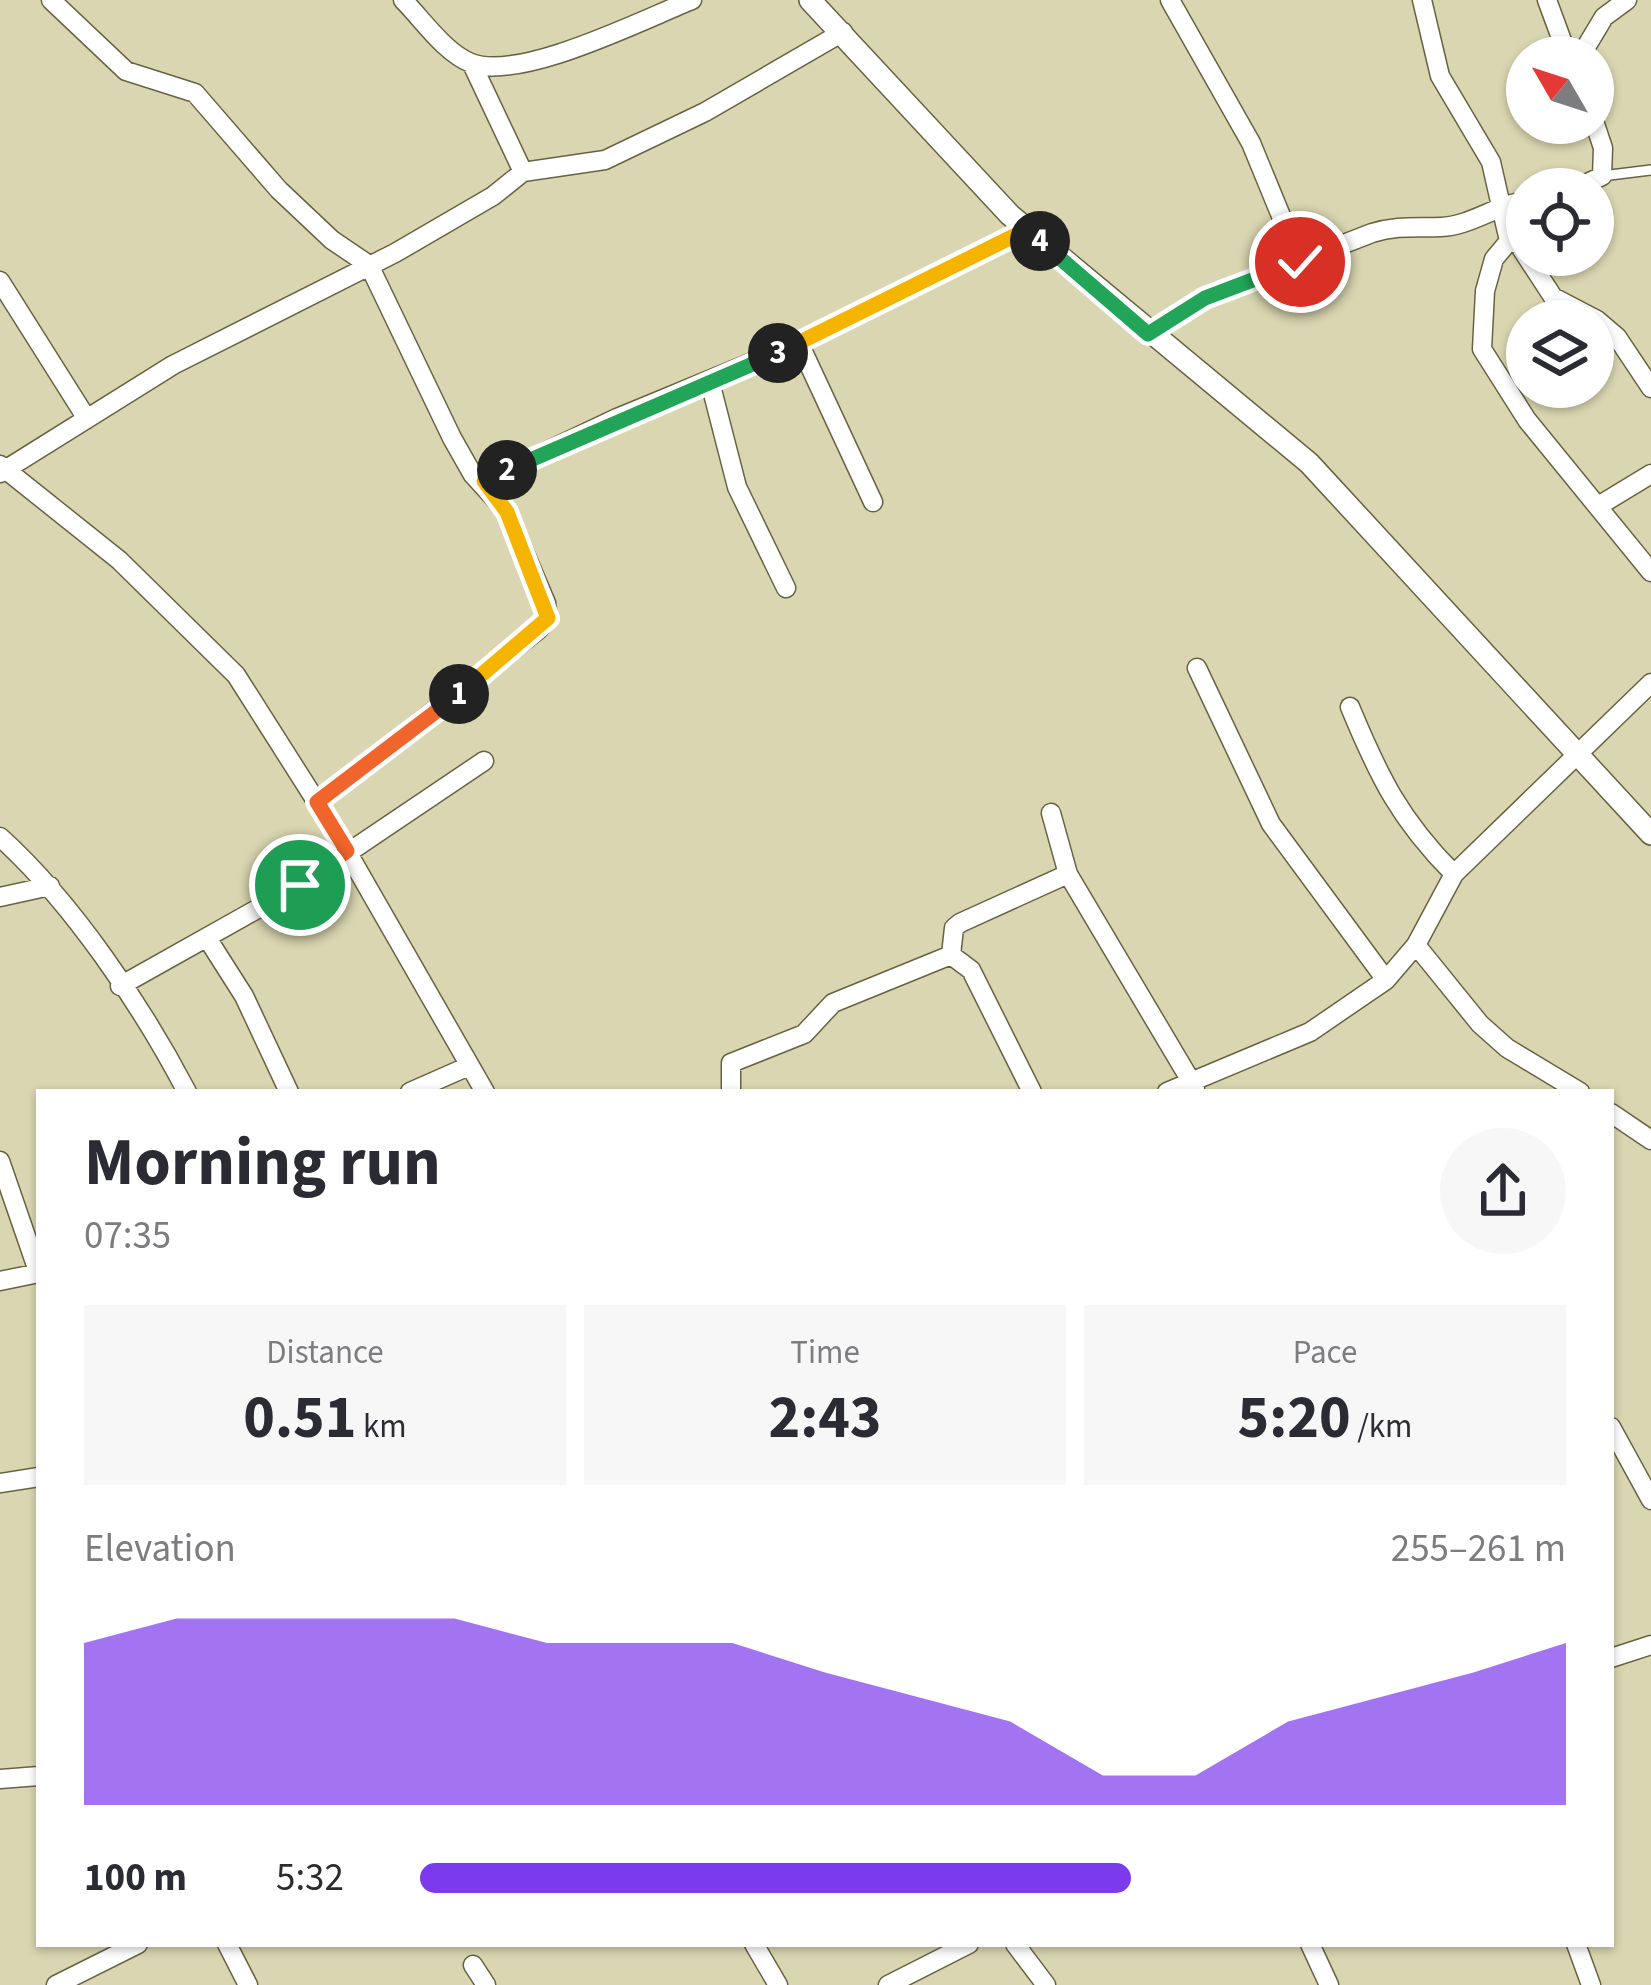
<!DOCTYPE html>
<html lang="en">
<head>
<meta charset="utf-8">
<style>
  body { margin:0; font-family:"Source Sans 3",sans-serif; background:#f7f7f7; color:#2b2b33; height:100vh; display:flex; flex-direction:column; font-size:45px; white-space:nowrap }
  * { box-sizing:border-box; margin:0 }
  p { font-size:39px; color:#7c7c81 }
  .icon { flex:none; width:66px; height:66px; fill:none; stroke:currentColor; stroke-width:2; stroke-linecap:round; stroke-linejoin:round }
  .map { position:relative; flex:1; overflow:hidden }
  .drawer { position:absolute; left:36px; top:1089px; width:1578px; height:858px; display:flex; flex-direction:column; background:#fff; border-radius:0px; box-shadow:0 3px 9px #0004 }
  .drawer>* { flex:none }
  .needle { width:78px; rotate:309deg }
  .buttons { position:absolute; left:1506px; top:36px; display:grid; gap:24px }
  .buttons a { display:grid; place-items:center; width:108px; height:108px; border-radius:50%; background:#fff; box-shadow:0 3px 9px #0004; font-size:60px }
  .pin { position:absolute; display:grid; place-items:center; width:102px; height:102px; color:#fff; margin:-51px; border:6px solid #fff; border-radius:50%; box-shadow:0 3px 12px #0007 }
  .km { position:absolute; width:60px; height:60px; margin:-30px; border-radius:50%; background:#222; color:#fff; font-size:33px; line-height:60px; text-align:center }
  .round { display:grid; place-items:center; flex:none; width:126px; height:126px; border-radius:63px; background:#f7f7f7 }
  .headline { display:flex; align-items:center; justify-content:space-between; height:204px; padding:0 48px }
  h1 { font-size:66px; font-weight:700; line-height:90px }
  .metrics { display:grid; grid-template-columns:repeat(3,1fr); gap:18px; height:204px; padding:12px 48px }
  .metrics div { display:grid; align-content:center; border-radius:0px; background:#f7f7f7; text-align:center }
  .metrics b { font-size:60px; font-weight:700 }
  .metrics small { font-size:33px; font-weight:400 }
  .metrics p { font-size:33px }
  .chart { height:336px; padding:24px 48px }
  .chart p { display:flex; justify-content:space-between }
  .chart svg { width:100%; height:216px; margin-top:12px; fill:#7c3aed; opacity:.7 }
  ul { padding:0 48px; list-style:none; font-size:39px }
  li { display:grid; grid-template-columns:192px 144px 1fr; align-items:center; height:90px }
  li i { height:30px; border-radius:15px; background:#7c3aed }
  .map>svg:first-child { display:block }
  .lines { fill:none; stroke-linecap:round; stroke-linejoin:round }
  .service-casing { stroke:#676342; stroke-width:12 }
  .minor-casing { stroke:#676342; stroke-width:21 }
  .tertiary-casing { stroke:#676342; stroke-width:24 }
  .service { stroke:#fff; stroke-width:9 }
  .minor { stroke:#fff; stroke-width:18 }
  .tertiary { stroke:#fff; stroke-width:21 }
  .split-1-casing { stroke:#fff; stroke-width:24 }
  .split-2-casing { stroke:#fff; stroke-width:24 }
  .split-3-casing { stroke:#fff; stroke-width:24 }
  .split-4-casing { stroke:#fff; stroke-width:24 }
  .split-5-casing { stroke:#fff; stroke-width:24 }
  .split-1 { stroke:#f0652b; stroke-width:15 }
  .split-2 { stroke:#f5b400; stroke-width:15 }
  .split-3 { stroke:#22a559; stroke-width:15 }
  .split-4 { stroke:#f5b400; stroke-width:15 }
  .split-5 { stroke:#22a559; stroke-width:15 }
</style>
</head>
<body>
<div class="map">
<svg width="1651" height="1985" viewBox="0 0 1651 1985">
  <rect width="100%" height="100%" fill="#dad6b1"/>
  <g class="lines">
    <defs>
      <path id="service" d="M1602,176L1651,170"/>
      <path id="minor" d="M51,0L126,71L195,93L279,190L332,240L369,265L452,438L473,475L507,512L546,603L548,618L538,630L317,802
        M403,0C423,20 445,53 471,63C520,82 644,19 692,0
        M1170,0L1251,143L1300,262
        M1422,0L1440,76L1491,162L1509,241L1494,259L1485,291L1482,349L1527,420L1651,572
        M1547,0L1568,57
        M1580,57L1604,17L1627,0
        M472,64L523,172
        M1575,189L1602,176L1603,148L1593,118
        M1509,241L1519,245L1553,297L1597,320L1617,337L1651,388
        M0,281L87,419
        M1148,333L1205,298L1372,233C1398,225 1416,228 1441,227C1471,226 1497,204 1527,201
        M799,343L873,502
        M710,382L737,487L786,588
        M0,465L119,560L236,675L337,834L485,1092
        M0,473L173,365L395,253L493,196L523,172L605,160L705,112L843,32
        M484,481L617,418L799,343L1026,229
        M1600,505L1651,474
        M1197,668L1271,824L1386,980
        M1350,707C1379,777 1400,820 1454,874
        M1051,813L1068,874L1195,1088
        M0,837C72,902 142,1006 187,1092
        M0,897L50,886
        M209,941L244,996L289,1092
        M1416,945L1480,1024L1507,1048L1580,1092
        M951,955L954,928L960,923L1068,874
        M120,986L300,885L484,761
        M410,1092L469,1066
        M731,1092V1063L804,1034L833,1003L951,955L971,970L1032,1092
        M1167,1092L1310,1032L1386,980L1416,945L1454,874L1651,683
        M1611,1113L1651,1140
        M0,1161L39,1274
        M0,1281L39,1273
        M1611,1427L1651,1500
        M0,1483L39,1477
        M1611,1658L1651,1645
        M0,1779L39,1776
        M227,1944L248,1985
        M754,1944L778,1985
        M1015,1944L1046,1985
        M1310,1944L1329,1985
        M1576,1944L1591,1985
        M473,1965L486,1985
        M56,1985L138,1944
        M888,1985L969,1944"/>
      <path id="tertiary" d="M810,0L1010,215L1309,463L1651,834"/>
    </defs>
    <!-- service casing -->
    <use href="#service" class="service-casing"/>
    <!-- minor casing -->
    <use href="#minor" class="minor-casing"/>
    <!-- tertiary casing -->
    <use href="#tertiary" class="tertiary-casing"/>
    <!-- service -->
    <use href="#service" class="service"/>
    <!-- minor -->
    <use href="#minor" class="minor"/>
    <!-- tertiary -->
    <use href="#tertiary" class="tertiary"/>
  </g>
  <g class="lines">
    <defs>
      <path id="split-1" d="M300,885L347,851L317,802L459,694"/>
      <path id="split-2" d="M459,694L548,618L507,512L484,481L507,470"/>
      <path id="split-3" d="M507,470L778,353"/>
      <path id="split-4" d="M778,353L1026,230L1040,241"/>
      <path id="split-5" d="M1040,241L1148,334L1205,298L1300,262"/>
    </defs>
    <!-- split-1 casing -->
    <use href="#split-1" class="split-1-casing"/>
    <!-- split-2 casing -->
    <use href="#split-2" class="split-2-casing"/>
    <!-- split-3 casing -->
    <use href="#split-3" class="split-3-casing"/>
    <!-- split-4 casing -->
    <use href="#split-4" class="split-4-casing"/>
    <!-- split-5 casing -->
    <use href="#split-5" class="split-5-casing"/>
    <!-- split-1 -->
    <use href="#split-1" class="split-1"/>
    <!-- split-2 -->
    <use href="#split-2" class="split-2"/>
    <!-- split-3 -->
    <use href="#split-3" class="split-3"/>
    <!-- split-4 -->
    <use href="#split-4" class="split-4"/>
    <!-- split-5 -->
    <use href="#split-5" class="split-5"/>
  </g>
</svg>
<div class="buttons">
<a><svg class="needle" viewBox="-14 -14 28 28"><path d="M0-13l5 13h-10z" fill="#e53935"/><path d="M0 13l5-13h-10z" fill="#7c7c81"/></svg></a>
<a><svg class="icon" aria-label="locate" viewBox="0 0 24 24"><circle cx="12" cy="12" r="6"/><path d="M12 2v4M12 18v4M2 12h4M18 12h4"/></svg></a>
<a><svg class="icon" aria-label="layers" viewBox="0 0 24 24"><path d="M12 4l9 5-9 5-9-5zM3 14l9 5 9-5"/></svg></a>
</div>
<div class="pin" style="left:300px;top:885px;background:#1e9e55"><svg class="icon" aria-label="arrive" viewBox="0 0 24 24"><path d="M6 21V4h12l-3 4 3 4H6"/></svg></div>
<div class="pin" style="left:1300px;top:262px;background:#d93025"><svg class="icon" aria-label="check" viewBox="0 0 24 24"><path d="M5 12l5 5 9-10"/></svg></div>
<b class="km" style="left:459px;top:694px">1</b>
<b class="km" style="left:507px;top:470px">2</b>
<b class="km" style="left:778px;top:353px">3</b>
<b class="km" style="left:1040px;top:241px">4</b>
<section class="drawer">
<div class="headline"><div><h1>Morning run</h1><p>07:35</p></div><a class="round"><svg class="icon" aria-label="share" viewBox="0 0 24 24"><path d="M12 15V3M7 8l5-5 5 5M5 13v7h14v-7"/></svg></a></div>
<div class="metrics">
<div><p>Distance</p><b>0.51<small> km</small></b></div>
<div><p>Time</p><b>2:43</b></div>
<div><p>Pace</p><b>5:20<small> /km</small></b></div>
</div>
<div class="chart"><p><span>Elevation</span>255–261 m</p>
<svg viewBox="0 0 160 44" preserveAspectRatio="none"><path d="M0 44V11L10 6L20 6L30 6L40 6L50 11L60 11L70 11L80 17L90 22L100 27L110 38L120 38L130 27L140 22L150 17L160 11V44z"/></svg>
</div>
<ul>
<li><b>100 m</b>5:32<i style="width:62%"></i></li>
</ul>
</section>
</div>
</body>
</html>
